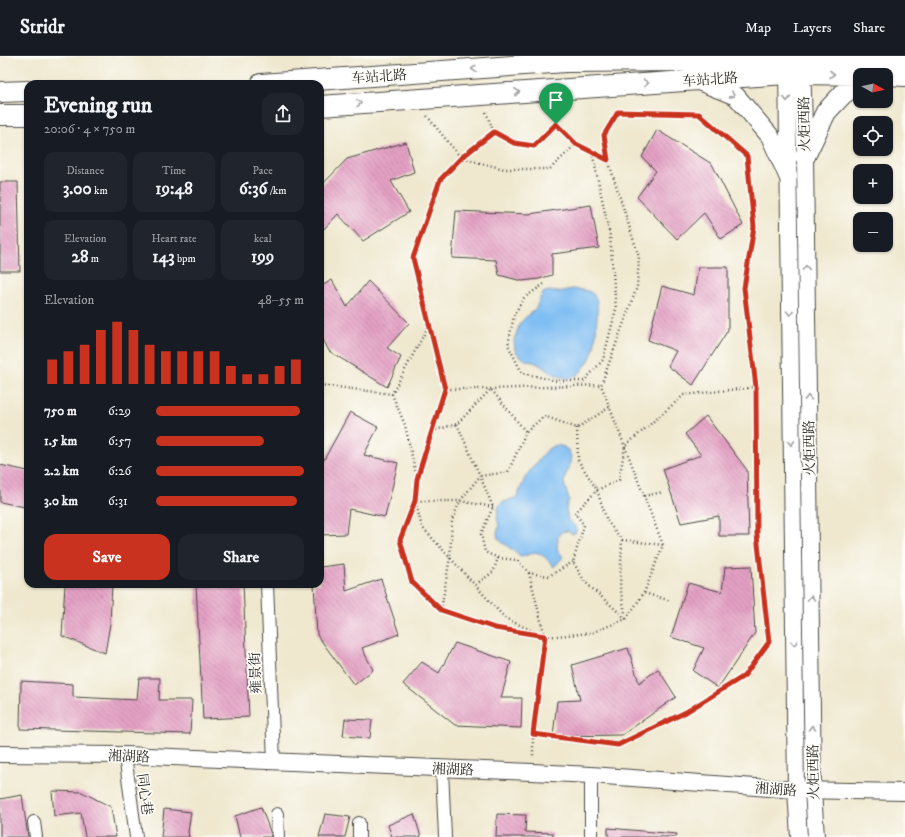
<!DOCTYPE html>
<html lang="en">
<head>
<meta charset="utf-8">
<style>
  body { margin:0; font-family:"IM FELL DW Pica","Noto Serif SC",serif; background:#20242c; color:#f1f3f6; height:100vh; display:flex; flex-direction:column; font-size:15px; white-space:nowrap }
  * { box-sizing:border-box; margin:0 }
  p { font-size:13px; color:#9ea1a6 }
  .icon { flex:none; width:22px; height:22px; fill:none; stroke:currentColor; stroke-width:2; stroke-linecap:round; stroke-linejoin:round }
  .map { position:relative; flex:1; overflow:hidden }
  .drawer { position:absolute; left:24px; top:24px; width:300px; height:508px; display:flex; flex-direction:column; background:#171b24; border-radius:12px; box-shadow:0 1px 3px #0004 }
  .drawer>* { flex:none }
  .needle { width:26px; rotate:98deg }
  .controls { position:absolute; left:853px; top:12px; display:grid; gap:8px }
  .controls a { display:grid; place-items:center; width:40px; height:40px; border-radius:8px; background:#171b24; box-shadow:0 1px 3px #0004; font-size:20px }
  .pin { position:absolute; display:grid; place-items:center; width:34px; height:34px; color:#fff; margin:-41px -17px; border-radius:50% 50% 50% 0; rotate:-45deg; box-shadow:0 0 4px #0007 }
  .pin .icon { rotate:45deg }
  .round { display:grid; place-items:center; flex:none; width:42px; height:42px; border-radius:12px; background:#20242c }
  .headline { display:flex; align-items:center; justify-content:space-between; height:68px; padding:0 20px }
  h1 { font-size:22px; font-weight:700; line-height:30px }
  .figures { display:grid; grid-template-columns:repeat(3,1fr); gap:6px; height:68px; padding:4px 20px }
  .figures div { display:grid; align-content:center; border-radius:10px; background:#20242c; text-align:center }
  .figures b { font-size:17px; font-weight:700 }
  .figures small { font-size:11px; font-weight:400 }
  .figures p { font-size:11px }
  .chart { height:112px; padding:8px 20px }
  .chart p { display:flex; justify-content:space-between }
  .chart svg { width:100%; height:72px; margin-top:4px; stroke:#c8321e; stroke-width:6 }
  .button { display:flex; gap:8px; margin-top:auto; padding:8px 20px }
  .button a { flex:1; height:46px; border-radius:12px; background:#c8321e; color:#fff; font-size:16px; font-weight:700; line-height:46px; text-align:center }
  .button a+a { background:#20242c; color:#f1f3f6 }
  ul { padding:0 20px; list-style:none; font-size:13px }
  li { display:grid; grid-template-columns:64px 48px 1fr; align-items:center; height:30px }
  li i { height:10px; border-radius:5px; background:#c8321e }
  header { display:flex; align-items:center; gap:24px; box-sizing:border-box; height:56px; padding:0 20px; background:#171b24; border-bottom:1px solid #363941 }
  header strong { font-size:19px }
  nav { display:flex; gap:22px; margin-inline-start:auto; font-size:14px }
  .map>svg:first-child { display:block }
  .water { fill:#7fbef3; stroke:#55748f }
  .building { fill:url(#building-back-hatch) }
  .lines { fill:none; stroke-linecap:round; stroke-linejoin:round }
  .minor-casing { stroke:#484744; stroke-width:14 }
  .tertiary-casing { stroke:#484744; stroke-width:18 }
  .secondary-casing { stroke:#484744; stroke-width:20 }
  .primary-casing { stroke:#484744; stroke-width:22 }
  .path { stroke:#484744; stroke-width:2.5; stroke-dasharray:1 3; stroke-linecap:butt }
  .minor { stroke:#fff; stroke-width:12 }
  .tertiary { stroke:#fff; stroke-width:16 }
  .secondary { stroke:#fff; stroke-width:18 }
  .primary { stroke:#fff; stroke-width:20 }
  .oneway { stroke:#a0a0a0 }
  .route-casing { stroke:#fff; stroke-width:8 }
  .route { stroke:#c8321e; stroke-width:5 }
  .labels { text-anchor:middle; stroke-width:3.5; stroke-linejoin:round; paint-order:stroke }
  .street-label { font-size:14px; fill:#2b2b2b; stroke:#fdfcf7 }
</style>
</head>
<body>
<header>
<strong>Stridr</strong>
<nav><a>Map</a><a>Layers</a><a>Share</a></nav>
</header>
<div class="map">
<svg width="905" height="781" viewBox="0 0 905 781">
  <defs>
    <pattern id="building-back-hatch" width="6" height="6" patternUnits="userSpaceOnUse"><rect width="6" height="6" fill="#e4a0c4"/><path d="M-1 5l2 2M0 0l6 6M5-1l2 2" fill="none" stroke="#b9839f"/></pattern>
  </defs>
  <rect width="100%" height="100%" fill="#fdfcf7"/>
  <filter id="ink" filterUnits="userSpaceOnUse"><feTurbulence type="fractalNoise" baseFrequency=".025" numOctaves="2"/><feDisplacementMap in="SourceGraphic" scale="8" xChannelSelector="R" yChannelSelector="G"/><feConvolveMatrix kernelMatrix="1 2 1 2 8 2 1 2 1" color-interpolation-filters="sRGB"/></filter>
  <filter id="wash" filterUnits="userSpaceOnUse"><feTurbulence type="fractalNoise" baseFrequency=".012" numOctaves="4" result="noise"/><feDisplacementMap in="SourceGraphic" scale="16" xChannelSelector="R" yChannelSelector="G"/><feGaussianBlur stdDeviation="0.9" result="paint"/><feColorMatrix in="noise" values="0 0 0 0 0 0 0 0 0 0 0 0 0 0 0 0 0 1.4 0 .05"/><feComposite in="paint" operator="in"/></filter>
  <g filter="url(#wash)">
    <rect width="100%" height="100%" fill="#efe8cf"/>
    <!-- water -->
    <path class="water" d="M572,233C578,234 588,233 593,238C599,244 597,253 597,261C596,279 596,299 583,313C580,317 575,321 571,322C560,324 546,313 538,308C535,306 532,306 529,305C522,303 519,300 515,294L514,284L520,267L524,263L536,252L540,242L543,237L548,235L558,236Z
      M557,389L564,391L569,395L571,401L569,413L566,418L564,427L569,444L566,452L568,464L576,471V476L573,478L567,475L561,476L558,481L557,493L563,501L554,511L545,501L536,496L521,501C514,494 505,489 498,483L497,477L499,470L497,462L498,452L501,447L517,441L526,420L537,406L549,392Z"/>
    <g id="blocks">
      <!-- building -->
      <path class="building" d="M657,74L712,108L743,169L721,183L704,157L677,183L637,141L656,115L642,101Z
        M406,86L414,116L391,125L409,156L363,185L338,158L323,174L320,172V131L347,103Z
        M0,126H18L20,215H0Z
        M591,149L599,192L552,198V219L539,223L522,225L499,219L496,204L452,202L456,155L529,158Z
        M698,211H728V274L693,329L668,310L676,295L648,284L662,230L694,239Z
        M332,224L347,251L368,225L409,267L387,292L401,301L387,331L329,295L320,277V231Z
        M350,356L378,371L364,399L398,407L385,461L349,453L346,478L320,479V411Z
        M706,360L747,414L749,480H719V460L681,467L663,413L701,399L685,378Z
        M0,409L28,415V441L25,451L0,446Z
        M344,508L346,535L381,523L399,578L362,592L373,614L354,629L317,579L314,528H320V511Z
        M751,510L755,577L718,632L693,615L704,592L671,581L688,527L722,536L725,511Z
        M65,528H112L110,568L105,597L62,580Z
        M196,528H243L249,661L203,663Z
        M455,587L511,606L501,642H522L521,672L455,669L403,628L422,606L439,617Z
        M628,592L639,627L658,613L676,641L622,679L553,680L557,645L580,644L572,609Z
        M139,622H160L159,644H192L190,678L20,673L21,625L73,628V641L137,644Z
        M345,663L372,664L370,682L343,680Z
        M52,735L82,736L111,751L116,781H85L81,757L54,760Z
        M22,739L28,781H0V743Z
        M261,751L271,778V781H240L235,760Z
        M164,753L191,756L188,776L189,781H161Z
        M325,758L350,761L345,781H319Z
        M414,758L421,781H392L388,769Z
        M497,758L526,759L525,776L553,777V781H496Z
        M608,772L677,778L676,781H608Z"/>
    </g>
  </g>
  <g filter="url(#ink)">
    <use href="#blocks" fill-opacity="0" stroke="#484744" stroke-width="1"/>
    <g class="lines">
      <defs>
        <path id="minor" d="M267,528L274,706
          M125,699L136,781
          M442,713L445,781
          M277,758L278,781
          M34,766L36,781
          M359,767V781
          M591,781V719"/>
        <path id="tertiary" d="M787,7L796,734L799,781
          M802,7L805,100L813,735L816,781
          M0,698L125,699L532,716L591,719L796,734L905,736"/>
        <path id="secondary" d="M696,24L736,40L770,80L788,120"/>
        <path id="primary" d="M886,19L905,20
          M261,28L566,6L787,4L905,1
          M0,36L28,35
          M320,50L787,18L885,19
          M0,59H28
          M805,100L826,56L843,38L860,26"/>
      </defs>
      <!-- minor casing -->
      <use href="#minor" class="minor-casing"/>
      <!-- tertiary casing -->
      <use href="#tertiary" class="tertiary-casing"/>
      <!-- secondary casing -->
      <use href="#secondary" class="secondary-casing"/>
      <!-- primary casing -->
      <use href="#primary" class="primary-casing"/>
      <!-- path -->
      <path class="path" d="M557,51L556,68L576,88L607,104
        M486,56L494,77L514,87L534,90L556,68
        M427,60L461,102L440,124L413,203L445,333
        M494,77L461,102L504,113H550L576,88
        M544,228L524,242L514,259L508,289L522,317L557,325H584L603,304L616,253L610,180L592,96
        M320,329L392,338
        M457,368L480,420L493,451L481,478L485,496L498,502L493,516L475,529
        M577,372L578,404L597,434L607,465L622,484L620,531L626,562
        M432,375L457,368L491,333L526,376
        M417,423L405,369L392,338L429,269
        M644,440L663,436
        M493,451L460,445H415L400,484L412,526L441,554L495,572L545,581L591,577L626,563L644,537L671,545
        M622,484L663,489
        M498,502L517,504L529,517L549,520L573,506
        M529,517L545,581L533,677V700
        M441,554L450,501L452,464L460,445L480,420L508,416L526,376L544,360L577,372L610,351
        M626,563L585,526L573,506L584,469L575,457L597,434L619,424L625,390L684,339L756,331
        M545,581L505,562L422,471L415,445L417,423L445,333H491L601,329
        M533,677L618,689L686,656L744,620L769,586L757,479L756,331L744,232L754,171L747,100L699,58L618,56L604,79L608,104L639,201L637,231L601,329L663,489L644,537"/>
      <!-- minor -->
      <use href="#minor" class="minor"/>
      <!-- tertiary -->
      <use href="#tertiary" class="tertiary"/>
      <!-- secondary -->
      <use href="#secondary" class="secondary"/>
      <!-- primary -->
      <use href="#primary" class="primary"/>
    </g>
    <!-- one-way arrows -->
    <defs><path id="oneway-chevron" d="M-2-3.5L2.5 0L-2 3.5" fill="none" stroke-width="1.6" stroke-linecap="round" stroke-linejoin="round"/></defs>
    <g class="oneway">
      <use href="#oneway-chevron" transform="translate(474 13) rotate(176)"/>
      <use href="#oneway-chevron" transform="translate(832 18)"/>
      <use href="#oneway-chevron" transform="translate(646 27) rotate(-4)"/>
      <use href="#oneway-chevron" transform="translate(517 36) rotate(-4)"/>
      <use href="#oneway-chevron" transform="translate(732 39) rotate(28)"/>
      <use href="#oneway-chevron" transform="translate(787 43) rotate(89)"/>
      <use href="#oneway-chevron" transform="translate(359 47) rotate(-4)"/>
      <use href="#oneway-chevron" transform="translate(806 212) rotate(-91)"/>
      <use href="#oneway-chevron" transform="translate(790 257) rotate(89)"/>
      <use href="#oneway-chevron" transform="translate(808 342) rotate(-91)"/>
      <use href="#oneway-chevron" transform="translate(791 387) rotate(89)"/>
      <use href="#oneway-chevron" transform="translate(811 542) rotate(-91)"/>
      <use href="#oneway-chevron" transform="translate(794 587) rotate(89)"/>
      <use href="#oneway-chevron" transform="translate(812 672) rotate(-91)"/>
    </g>
  </g>
  <g class="lines" filter="url(#ink)">
    <defs>
      <path id="route" d="M618,56L699,58L747,100L754,171L744,232L756,331L757,479L769,586L744,620L686,656L618,689L533,678L545,580L495,572L441,554L412,526L400,484L415,445L417,423L445,333L413,202L440,124L461,102L494,76L514,87L534,90L556,68L576,88L608,104L604,79Z"/>
    </defs>
    <!-- route casing -->
    <use href="#route" class="route-casing"/>
    <!-- route -->
    <use href="#route" class="route"/>
  </g>
  <g class="labels">
    <!-- street labels -->
    <g class="street-label">
      <text transform="translate(379 20) rotate(-4)" y="5">车站北路</text>
      <text transform="translate(710 23) rotate(-4)" y="5">车站北路</text>
      <text transform="translate(804 68) rotate(-91)" y="5">火炬西路</text>
      <text transform="translate(809 392) rotate(-91)" y="5">火炬西路</text>
      <text transform="translate(255 617) rotate(-92)" y="5">雍景街</text>
      <text transform="translate(129 700) rotate(2)" y="5">湘湖路</text>
      <text transform="translate(453 713) rotate(2)" y="5">湘湖路</text>
      <text transform="translate(813 716) rotate(-91)" y="5">火炬西路</text>
      <text transform="translate(776 733) rotate(4)" y="5">湘湖路</text>
      <text transform="translate(145 738) rotate(82)" y="5">同心巷</text>
    </g>
  </g>
</svg>
<div class="controls">
<a><svg class="needle" viewBox="-14 -14 28 28"><path d="M0-13l5 13h-10z" fill="#e53935"/><path d="M0 13l5-13h-10z" fill="#9ea1a6"/></svg></a>
<a><svg class="icon" aria-label="locate" viewBox="0 0 24 24"><circle cx="12" cy="12" r="6"/><path d="M12 2v4M12 18v4M2 12h4M18 12h4"/></svg></a>
<a>+</a>
<a>−</a>
</div>
<div class="pin" style="left:556px;top:68px;background:#1e9e55"><svg class="icon" aria-label="arrive" viewBox="0 0 24 24"><path d="M6 21V4h12l-3 4 3 4H6"/></svg></div>
<section class="drawer">
<div class="headline"><div><h1>Evening run</h1><p>20:06 · 4 × 750 m</p></div><a class="round"><svg class="icon" aria-label="share" viewBox="0 0 24 24"><path d="M12 15V3M7 8l5-5 5 5M5 13v7h14v-7"/></svg></a></div>
<div class="figures">
<div><p>Distance</p><b>3.00<small> km</small></b></div>
<div><p>Time</p><b>19:48</b></div>
<div><p>Pace</p><b>6:36<small> /km</small></b></div>
</div>
<div class="figures">
<div><p>Elevation</p><b>28<small> m</small></b></div>
<div><p>Heart rate</p><b>143<small> bpm</small></b></div>
<div><p>kcal</p><b>199</b></div>
</div>
<div class="chart"><p><span>Elevation</span>48–55 m</p>
<svg viewBox="0 0 160 44" preserveAspectRatio="none"><path d="M5 44V29M15 44V24M25 44V20M35 44V11M45 44V6M55 44V11M65 44V20M75 44V24M85 44V24M95 44V24M105 44V24M115 44V33M125 44V38M135 44V38M145 44V33M155 44V29"/></svg>
</div>
<ul>
<li><b>750 m</b>6:29<i style="width:97%"></i></li>
<li><b>1.5 km</b>6:57<i style="width:73%"></i></li>
<li><b>2.2 km</b>6:26<i style="width:100%"></i></li>
<li><b>3.0 km</b>6:31<i style="width:95%"></i></li>
</ul>
<div class="button"><a>Save</a><a>Share</a></div>
</section>
</div>
</body>
</html>
